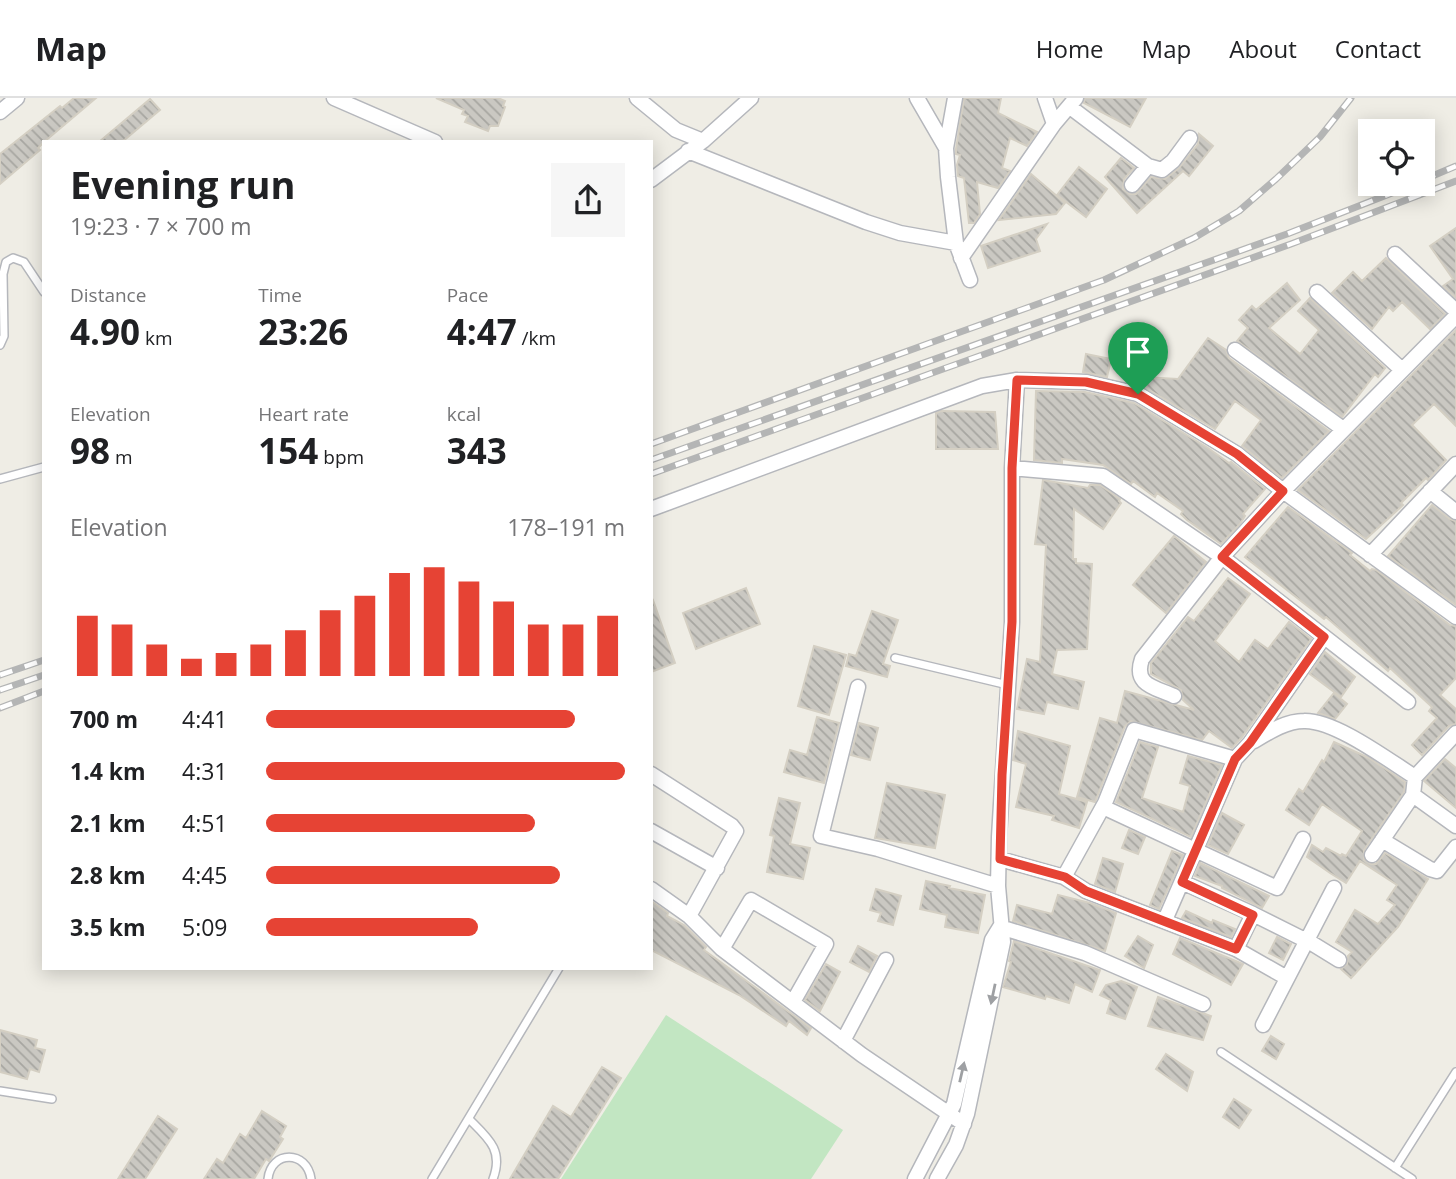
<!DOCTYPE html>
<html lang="en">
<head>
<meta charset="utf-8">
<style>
  body { margin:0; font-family:"Open Sans",sans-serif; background:#f6f6f6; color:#202124; height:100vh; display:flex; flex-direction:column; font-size:26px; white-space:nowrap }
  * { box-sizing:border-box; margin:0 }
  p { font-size:23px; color:#757577 }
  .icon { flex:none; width:38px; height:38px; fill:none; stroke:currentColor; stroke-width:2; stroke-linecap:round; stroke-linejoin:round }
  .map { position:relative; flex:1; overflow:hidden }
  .sheet { position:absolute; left:42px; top:42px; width:611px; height:830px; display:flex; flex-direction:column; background:#fff; border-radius:0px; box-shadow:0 4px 18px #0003 }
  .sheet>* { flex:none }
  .tools { position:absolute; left:1358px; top:21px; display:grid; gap:14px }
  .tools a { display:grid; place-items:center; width:77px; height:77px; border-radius:0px; background:#fff; box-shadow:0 4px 18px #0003; font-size:35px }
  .pin { position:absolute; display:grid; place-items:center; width:60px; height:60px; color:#fff; margin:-72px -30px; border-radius:50% 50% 50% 0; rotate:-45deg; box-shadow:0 0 7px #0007 }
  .pin .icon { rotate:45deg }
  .round { display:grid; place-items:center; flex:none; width:74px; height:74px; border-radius:0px; background:#f6f6f6 }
  .headline { display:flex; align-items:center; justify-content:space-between; height:119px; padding:0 28px }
  h1 { font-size:38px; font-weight:700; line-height:52px }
  .stats { display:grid; grid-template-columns:repeat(3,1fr); gap:10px; height:119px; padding:7px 28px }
  .stats div { display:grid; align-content:center }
  .stats b { font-size:35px; font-weight:700 }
  .stats small { font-size:19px; font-weight:400 }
  .stats p { font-size:19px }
  .chart { height:196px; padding:14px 28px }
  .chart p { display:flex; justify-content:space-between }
  .chart svg { width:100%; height:126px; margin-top:7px; stroke:#e64334; stroke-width:6 }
  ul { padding:0 28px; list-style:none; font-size:23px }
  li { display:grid; grid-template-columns:112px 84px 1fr; align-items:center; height:52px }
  li i { height:18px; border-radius:9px; background:#e64334 }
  header { display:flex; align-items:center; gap:42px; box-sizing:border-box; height:98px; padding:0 35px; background:#fff; border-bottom:2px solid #e0e0e0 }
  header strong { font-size:33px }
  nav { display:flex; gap:38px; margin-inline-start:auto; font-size:24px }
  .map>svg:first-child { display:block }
  .green { fill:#c2e6c2 }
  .building { fill:url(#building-back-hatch); stroke:#d4cfc3; stroke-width:2 }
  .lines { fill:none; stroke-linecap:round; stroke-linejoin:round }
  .service-casing { stroke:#b5b7bc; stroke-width:10 }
  .minor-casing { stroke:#b5b7bc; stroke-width:17 }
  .service { stroke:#fff; stroke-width:7 }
  .minor { stroke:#fff; stroke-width:14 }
  .rail-casing { stroke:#b4b5b5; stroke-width:7 }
  .rail { stroke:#fff; stroke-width:4.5; stroke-dasharray:13; stroke-linecap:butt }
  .oneway { fill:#9ea0a3 }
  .route-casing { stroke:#fff; stroke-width:14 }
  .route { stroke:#e64334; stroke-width:9 }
</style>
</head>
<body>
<header>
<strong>Map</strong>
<nav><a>Home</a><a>Map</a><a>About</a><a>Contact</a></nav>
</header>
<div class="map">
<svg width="1456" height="1081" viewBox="0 0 1456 1081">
  <defs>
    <pattern id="building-back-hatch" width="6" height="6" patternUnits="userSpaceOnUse" patternTransform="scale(1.75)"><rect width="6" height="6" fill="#cac8c2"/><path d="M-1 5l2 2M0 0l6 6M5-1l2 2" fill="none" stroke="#a7a6a1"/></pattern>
  </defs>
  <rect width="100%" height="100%" fill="#efede5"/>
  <!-- green -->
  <path class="green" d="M666,917L843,1032L811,1081H561Z"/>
  <!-- building -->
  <path class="building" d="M74,0H96L44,44L38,50L40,52L0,86V56L60,8L62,10Z
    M436,0H498L505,3L503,8L505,9L498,28H490L488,33L465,24L468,18L462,16L464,12Z
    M964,0H1001L998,15L1037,34L1027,48L1010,40L1002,70L1010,73L998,90L977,84L980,116L974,125H969L964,80L958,78L957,67L960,57L956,56V51Z
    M1085,0H1146L1130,29L1084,5Z
    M150,1L160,12L122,44H99Z
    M1199,36L1213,48L1189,78L1183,73L1137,115L1105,79L1121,60L1134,70L1124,81L1123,91L1130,96H1136L1151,79L1165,81L1179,70L1198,46Z
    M1079,69L1107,91L1086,119L1057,97Z
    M1031,76L1065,105L1056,116L999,122Z
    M1047,126L1036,141L1040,153L988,170L981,148Z
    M1456,130V200L1443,188L1453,181L1430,148Z
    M1386,160L1445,216L1430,231L1402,204L1393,213L1389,209L1372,231L1332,195L1353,174L1362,183Z
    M1287,185L1300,202L1269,230L1300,256L1319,232L1298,213L1310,200L1385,270L1378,279L1375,276L1342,319L1237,243L1248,230L1239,222L1252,208L1256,212Z
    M1456,232V328L1434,306L1412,327L1446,362L1428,382L1426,380L1401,405L1403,407L1366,441L1298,392Z
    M1208,240L1226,252L1229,260L1329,333L1282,380L1242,348L1261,322L1235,303L1215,331L1139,286L1144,279L1178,281Z
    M1086,256L1111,261L1107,279L1083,274Z
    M1036,293L1085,294L1134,305L1208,350L1229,365L1231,364L1265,391L1243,416L1245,418L1240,426L1221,446L1187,422L1181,416L1183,413L1157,395L1155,399L1133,383L1131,386L1103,367L1062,361V365L1034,362Z
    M941,313L995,314L998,351H936V315Z
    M1043,382L1088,390L1090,387H1100L1120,401L1119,403L1121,405L1103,431L1074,411L1073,461H1076V465L1092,466L1087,551L1057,552L1052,576L1084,584L1078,611L1047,604L1044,616L1017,611L1027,561L1040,564L1046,447L1035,446Z
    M1432,407L1450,421L1456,423V507L1388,458Z
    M1288,409L1352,455L1350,457L1370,473L1372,471L1376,472L1450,527L1456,528V580L1440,597L1456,611V626L1449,628L1422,657L1412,647L1437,620L1429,613L1432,609L1390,570L1388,573L1326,519L1324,521L1245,459Z
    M1174,438L1206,464L1166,515L1133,487Z
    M1228,480L1250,496L1215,543L1239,564L1255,542L1268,551L1289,524L1311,541L1242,639L1232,650L1209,633L1202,642L1131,623L1125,628L1095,704L1077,699L1100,620L1117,625L1125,593L1194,612L1183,602L1181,592L1151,576V565L1188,519L1194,523Z
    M746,490L760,526L696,551L683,515Z
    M653,502L675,565L651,574V503Z
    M872,513L898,522L883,566L890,568L887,579L846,568L849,556L856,558Z
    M814,548L846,557L829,617L798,608Z
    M1325,554L1355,579L1341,599L1310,576Z
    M1334,595L1347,606L1335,621L1318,615Z
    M817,619L839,625L824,685L784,674L790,652L807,657Z
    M859,625L878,630L870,662L851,657Z
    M1018,633L1070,648L1059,696L1087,704L1079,730L1052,722L1054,718L1016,709L1026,666L1013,662Z
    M1140,644L1158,649L1142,700L1183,714L1190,688L1180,685L1188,658L1222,667L1191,739L1116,704Z
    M1334,644L1369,660L1405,684L1404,694L1364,752V762L1371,766H1376L1385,755L1428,781L1398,829L1351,880L1341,871L1347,866L1348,858L1352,854L1336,844L1355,812L1378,826L1395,807L1387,802L1397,787L1360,763L1346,785L1330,775L1307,759L1312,747L1323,754L1326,750L1341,758L1342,756L1346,758L1362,733L1322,706L1309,727L1286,712L1299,691L1303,694L1322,662L1324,664Z
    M1445,661L1456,670V710L1424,683Z
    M887,685L945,697L935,750L875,740Z
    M779,700L800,705L790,746L810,750L803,781L767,774L774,738L770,737Z
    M1222,715L1244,727L1228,756L1208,747Z
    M1129,732L1145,739L1138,756L1122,750Z
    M1172,753L1183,757L1159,811L1150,807Z
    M1103,760L1123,766L1115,794L1095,786Z
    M1200,765L1269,798L1262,810L1222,790V788L1195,778Z
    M926,783L950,788L949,790L985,797L978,835L945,829L947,817L920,811Z
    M876,791L901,798L893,827L878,823L881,815L870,812Z
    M1058,797L1090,805L1116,815L1105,853L1013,823L1017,807L1052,816Z
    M651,803L668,815L667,818L684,827L706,849L704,852L811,930L807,937L789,923L786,928L739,897L651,852Z
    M1186,813L1212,825L1213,822L1235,831L1231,839L1182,820Z
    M1138,838L1153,847L1144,870L1125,858Z
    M1277,839L1291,846L1283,862L1269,855Z
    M1180,840L1243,866L1231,887L1173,856Z
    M1014,843L1100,872L1092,894L1075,886L1069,905L1046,898L1045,901L1003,889L1011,864L1009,863Z
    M858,848L877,858L869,874L850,864Z
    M826,866L840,874L820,913L805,902Z
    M1121,883L1137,889L1125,921L1107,915L1111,902L1100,897L1106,887Z
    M1158,899L1211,918L1203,942L1148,928Z
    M0,932L37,942L35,950L45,952L39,974L30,971L27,981L0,974Z
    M1271,938L1284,946L1276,961L1262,953Z
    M1166,956L1193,974L1187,993L1156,971Z
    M602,969L621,980L558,1081H510L553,1008L571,1019Z
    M1234,1001L1251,1012L1239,1030L1223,1019Z
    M262,1013L286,1028L280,1039L283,1041L269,1063L266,1061L254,1081H204L217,1061L223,1065L240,1036L246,1040Z
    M158,1018L177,1031L145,1081H118Z"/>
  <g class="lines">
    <defs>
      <path id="service" d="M0,247L4,238L3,176L6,164L13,160L24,164L44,194
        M0,381L44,369
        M895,560L1008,587
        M1221,954L1412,1081
        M0,993L52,1001
        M469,1021C488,1040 504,1052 493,1081
        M1395,1070L1456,974
        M268,1081C271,1052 307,1052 311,1081
        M432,1081L559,870"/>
      <path id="minor" d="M334,0L435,44
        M637,0L676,32L703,43
        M917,0L946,50
        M955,0L946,50L948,79L956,145L970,182
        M1045,0L1054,26
        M1070,9L1148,68L1162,72L1173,63L1190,40
        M0,14L17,0
        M688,53L866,124L900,135L956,145
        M651,82L703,43L751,0
        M1132,87L1148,68
        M1395,156L1456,213
        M961,160L1054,26L1076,0
        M1317,194L1402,272
        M1235,252L1343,331
        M1012,370L1103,378L1222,459L1408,604
        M1430,393L1456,414
        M651,411L982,288L1017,282L1086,284L1138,296L1237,356L1283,393L1456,519
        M1370,457L1456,366
        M858,589L821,738L878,751L998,788
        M1174,598C1154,589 1133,587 1142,561L1222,459L1283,393L1456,218
        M1254,643C1269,634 1286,623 1304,623C1335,622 1388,662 1415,679L1456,635
        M651,676L732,728L736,733L689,818
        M1413,697L1456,728
        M1103,709L1277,790L1303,741
        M651,733L717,770
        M1382,742L1430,771L1437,773L1456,749
        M1372,757L1413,697L1415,679
        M1000,761L1064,779L1086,793L1236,851L1253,816L1313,846L1339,862
        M1064,779L1105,705L1134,632L1235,661
        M1182,784L1253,816
        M651,791L689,818L722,851L862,957L964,1026
        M1165,822L1235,661L1250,645L1324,539
        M1000,829L1085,855L1203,906
        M722,851L751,802L826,846L793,904
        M1236,851L1287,880
        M1263,927L1334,790
        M843,943L886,862
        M915,1081L954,1006L992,842L1000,829
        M937,1081L956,1047L967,1016L1003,844L998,788L999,739L1012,524V370L1017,282"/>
    </defs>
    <!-- service casing -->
    <use href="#service" class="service-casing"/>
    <!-- minor casing -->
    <use href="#minor" class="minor-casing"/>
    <!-- service -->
    <use href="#service" class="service"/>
    <!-- minor -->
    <use href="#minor" class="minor"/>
    <defs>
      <path id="rail" d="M1423,82L1456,68
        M651,346L1104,182L1194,140L1239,113L1276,81L1320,39L1351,0
        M651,362L1287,136L1415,86
        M651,376L1291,146L1456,83
        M0,577L44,562
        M0,592L44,577
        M0,610L44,593"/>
    </defs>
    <!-- rail casing -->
    <use href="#rail" class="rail-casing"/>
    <!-- rail -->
    <use href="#rail" class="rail"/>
  </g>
  <!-- one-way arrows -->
  <defs><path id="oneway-solid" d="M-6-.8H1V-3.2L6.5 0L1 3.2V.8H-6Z" transform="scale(1.75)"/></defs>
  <g class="oneway">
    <use href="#oneway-solid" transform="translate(993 896) rotate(102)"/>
    <use href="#oneway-solid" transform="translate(962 974) rotate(-77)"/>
  </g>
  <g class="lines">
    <defs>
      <path id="route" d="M1017,282L1086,284L1138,296L1237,356L1283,393L1222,459L1324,539L1250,645L1235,661L1182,784L1253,817L1236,851L1086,793L1065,779L1000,761L1002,677L1012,524V370Z"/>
    </defs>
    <!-- route casing -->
    <use href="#route" class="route-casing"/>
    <!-- route -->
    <use href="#route" class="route"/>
  </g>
</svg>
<div class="tools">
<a><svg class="icon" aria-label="locate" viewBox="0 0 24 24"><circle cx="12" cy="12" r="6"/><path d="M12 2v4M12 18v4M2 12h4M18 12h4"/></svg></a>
</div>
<div class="pin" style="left:1138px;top:296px;background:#1e9e55"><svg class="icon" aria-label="arrive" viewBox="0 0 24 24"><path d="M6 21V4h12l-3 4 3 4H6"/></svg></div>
<section class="sheet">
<div class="headline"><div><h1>Evening run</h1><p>19:23 · 7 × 700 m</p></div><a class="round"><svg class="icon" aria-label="share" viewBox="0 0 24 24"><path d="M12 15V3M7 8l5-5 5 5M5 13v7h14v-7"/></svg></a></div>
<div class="stats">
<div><p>Distance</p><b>4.90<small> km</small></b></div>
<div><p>Time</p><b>23:26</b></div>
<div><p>Pace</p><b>4:47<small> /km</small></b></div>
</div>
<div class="stats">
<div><p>Elevation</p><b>98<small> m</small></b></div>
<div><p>Heart rate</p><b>154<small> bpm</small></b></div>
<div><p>kcal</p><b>343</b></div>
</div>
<div class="chart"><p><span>Elevation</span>178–191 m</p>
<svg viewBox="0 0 160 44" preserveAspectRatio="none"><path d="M5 44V23M15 44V26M25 44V33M35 44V38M45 44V36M55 44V33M65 44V28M75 44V21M85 44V16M95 44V8M105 44V6M115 44V11M125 44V18M135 44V26M145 44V26M155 44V23"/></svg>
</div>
<ul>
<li><b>700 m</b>4:41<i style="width:86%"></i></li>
<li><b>1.4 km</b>4:31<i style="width:100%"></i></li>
<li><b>2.1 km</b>4:51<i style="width:75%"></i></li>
<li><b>2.8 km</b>4:45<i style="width:82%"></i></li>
<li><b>3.5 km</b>5:09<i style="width:59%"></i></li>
</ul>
</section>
</div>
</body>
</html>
